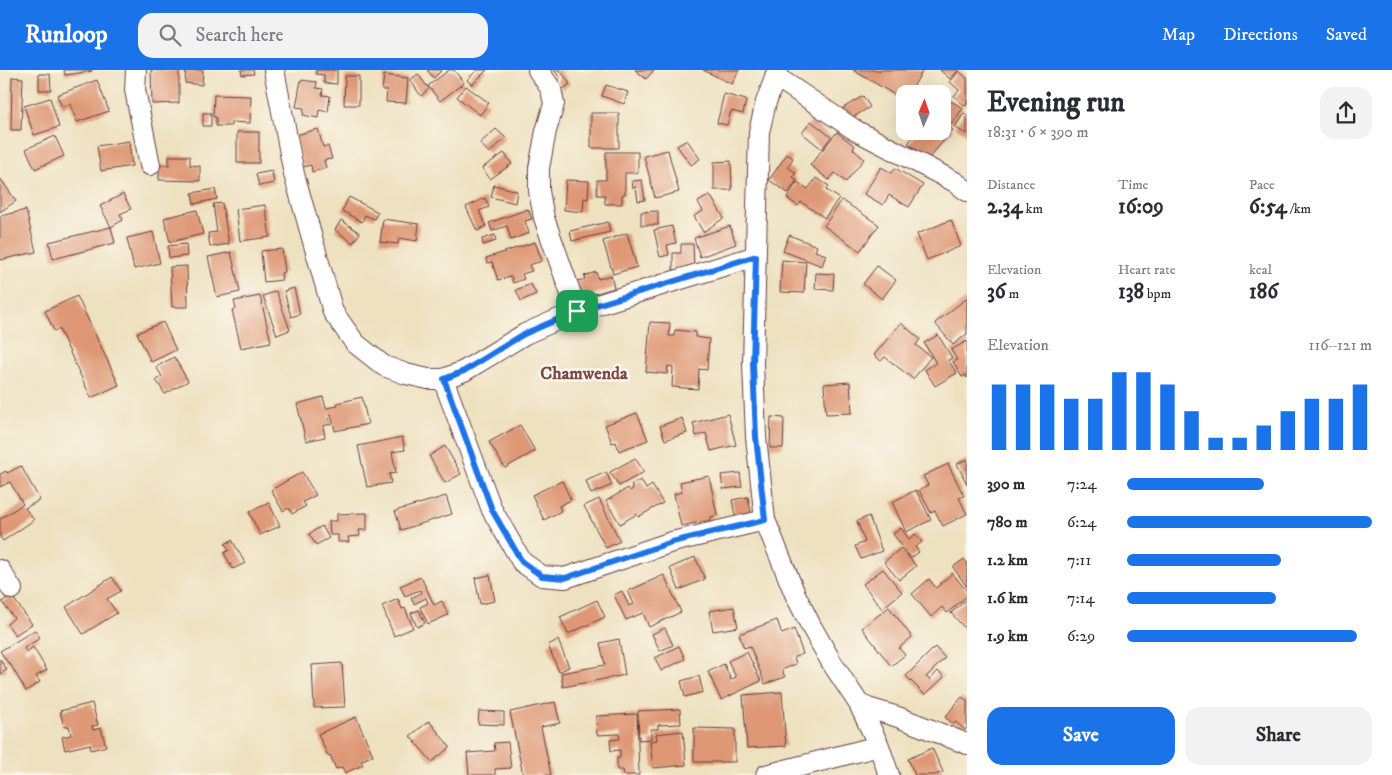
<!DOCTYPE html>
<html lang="en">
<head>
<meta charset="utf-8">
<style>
  body { margin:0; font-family:"IM FELL DW Pica",serif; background:#f2f2f3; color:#2b2b33; height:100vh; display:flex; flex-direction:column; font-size:19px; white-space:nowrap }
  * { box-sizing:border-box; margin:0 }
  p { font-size:16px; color:#7c7c81 }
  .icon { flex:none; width:28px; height:28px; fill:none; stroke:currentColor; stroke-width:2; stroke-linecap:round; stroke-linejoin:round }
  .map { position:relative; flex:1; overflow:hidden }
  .side { display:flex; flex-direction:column; background:#fff; width:425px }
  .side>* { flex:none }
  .needle { width:32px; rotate:2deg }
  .buttons { position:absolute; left:896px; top:15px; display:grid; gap:10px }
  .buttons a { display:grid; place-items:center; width:55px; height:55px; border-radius:10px; background:#fff; box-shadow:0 5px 20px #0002; font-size:25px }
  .pin { position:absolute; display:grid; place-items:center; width:42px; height:42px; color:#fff; margin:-21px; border-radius:10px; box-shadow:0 2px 8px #0006 }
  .round { display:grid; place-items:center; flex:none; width:52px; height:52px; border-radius:15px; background:#f2f2f3 }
  .summary { display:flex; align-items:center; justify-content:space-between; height:85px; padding:0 20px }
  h1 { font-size:28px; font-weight:800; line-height:38px }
  .stats { display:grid; grid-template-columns:repeat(3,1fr); gap:8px; height:85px; padding:5px 20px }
  .stats div { display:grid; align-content:center }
  .stats b { font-size:21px; font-weight:800 }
  .stats small { font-size:14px; font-weight:400 }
  .stats p { font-size:14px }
  .chart { height:140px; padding:10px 20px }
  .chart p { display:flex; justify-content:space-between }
  .chart svg { width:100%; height:90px; margin-top:5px; stroke:#1a73e8; stroke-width:6 }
  .cta { display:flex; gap:10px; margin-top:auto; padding:10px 20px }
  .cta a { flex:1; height:58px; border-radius:15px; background:#1a73e8; color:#fff; font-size:20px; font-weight:800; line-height:58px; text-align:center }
  .cta a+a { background:#f2f2f3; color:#2b2b33 }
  ul { padding:0 20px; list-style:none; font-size:16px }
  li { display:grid; grid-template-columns:80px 60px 1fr; align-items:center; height:38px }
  li i { height:12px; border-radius:6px; background:#1a73e8 }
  header { display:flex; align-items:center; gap:30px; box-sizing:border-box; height:70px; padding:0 25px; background:#1a73e8; color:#fff }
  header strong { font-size:24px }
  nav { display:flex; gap:28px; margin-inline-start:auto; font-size:18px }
  .search { width:350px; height:45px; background:#f2f2f3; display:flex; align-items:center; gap:12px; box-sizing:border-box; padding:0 18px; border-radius:15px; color:#7c7c81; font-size:19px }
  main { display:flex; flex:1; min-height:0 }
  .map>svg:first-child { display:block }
  .building { fill:#de9875 }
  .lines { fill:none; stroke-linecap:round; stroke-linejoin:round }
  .minor-casing { stroke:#633c41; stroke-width:22 }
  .minor { stroke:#fff; stroke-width:20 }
  .route-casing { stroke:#fff; stroke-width:10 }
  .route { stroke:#1a73e8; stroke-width:6 }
  .labels { text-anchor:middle; stroke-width:5; stroke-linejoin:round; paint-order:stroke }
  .quarter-label { font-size:18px; font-weight:bold; fill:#7e4945; stroke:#fbf7ec }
</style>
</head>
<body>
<header>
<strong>Runloop</strong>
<div class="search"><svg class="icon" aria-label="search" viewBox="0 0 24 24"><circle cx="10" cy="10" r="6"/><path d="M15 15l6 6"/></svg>Search here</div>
<nav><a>Map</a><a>Directions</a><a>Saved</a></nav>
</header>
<main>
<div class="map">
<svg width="967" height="705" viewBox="0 0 967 705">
  <rect width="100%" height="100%" fill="#fbf7ec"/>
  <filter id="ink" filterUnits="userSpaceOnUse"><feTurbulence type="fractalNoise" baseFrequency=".02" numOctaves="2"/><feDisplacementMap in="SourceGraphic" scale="10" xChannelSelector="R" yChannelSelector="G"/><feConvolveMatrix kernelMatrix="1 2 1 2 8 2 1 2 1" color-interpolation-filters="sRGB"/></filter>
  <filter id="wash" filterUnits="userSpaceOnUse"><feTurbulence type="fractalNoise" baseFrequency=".0096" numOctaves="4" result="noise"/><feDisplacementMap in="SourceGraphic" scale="20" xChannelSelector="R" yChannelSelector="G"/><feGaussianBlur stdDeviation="1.12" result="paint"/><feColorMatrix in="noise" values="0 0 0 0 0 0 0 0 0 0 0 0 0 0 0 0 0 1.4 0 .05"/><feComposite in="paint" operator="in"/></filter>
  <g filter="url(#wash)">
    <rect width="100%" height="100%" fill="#eee1c0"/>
    <g id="blocks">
      <!-- building -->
      <path class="building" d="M64,0H92V1L65,5Z
        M151,0H179V33L152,34Z
        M186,0H203L202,15L185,13Z
        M241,0H253L254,4L242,5Z
        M316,0H337V14L324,13V5L316,4Z
        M427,0H442L434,8Z
        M449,0H454L464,13L440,31L428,16Z
        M477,0H487L472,15L467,10Z
        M554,0H560L570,14L563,19L557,10L560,8Z
        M635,0H654L646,9Z
        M703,0H739L732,14Z
        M853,0H923L909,24H905V31Z
        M940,0H959L950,9Z
        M959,1L967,8V34L965,36L954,26L959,20L950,12Z
        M39,4H50L51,20H39Z
        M418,4L429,19L421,26L410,10Z
        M384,5L408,8L406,33L386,32L387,20H382Z
        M345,6H359V35H344Z
        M12,7L23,8L21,60H11Z
        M97,10L109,41L77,52L70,34L62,37L57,25Z
        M301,10L317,12L316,18L323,19L322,25L330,26L328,42L319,40L318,48L303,45L304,38L296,37Z
        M606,15L628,22L624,34L602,26Z
        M466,16L489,33L480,45L457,27Z
        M724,24L746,30L743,44L731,41L727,55L717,53Z
        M214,25L251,26L250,53L231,52V56H216V47H213Z
        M863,26L870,37L850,49L843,38Z
        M942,26L963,38L952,54L942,48L944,42L942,41Z
        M50,28L59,57L34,65L24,36Z
        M203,43H211V56H203Z
        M591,43H619V78H591Z
        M964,43L967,45V65L955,57Z
        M811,51L831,67L822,79L802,63Z
        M942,51L953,60L928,89L908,73L918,61H942Z
        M318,59L323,77L328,76L332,89L324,90L326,98L312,102L311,95L303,97L296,65Z
        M496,59L506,68L489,83L480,73Z
        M237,62H259V93H237Z
        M837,62L855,76L853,79L864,89L846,112L835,103L829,110L810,95Z
        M55,66L64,86L35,99L26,79Z
        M687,70L700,89L691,95L677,76Z
        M129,71L132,96L101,101L97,76Z
        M668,80L679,122L655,128L644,86Z
        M606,82H638V103H625V124L622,125V134H605V125H597V110H606Z
        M504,83L512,94L490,109L482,98Z
        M787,84L793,88L788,97L796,103L793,107L797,110L788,123L769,110Z
        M169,86H190V95L200,96V111L159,110V95H169Z
        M731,91L732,120H714V92Z
        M881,97L892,103L895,98L923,115L909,137L889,125L883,135L864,124Z
        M272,101L274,113L259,116L256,104Z
        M0,108L16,131L0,142Z
        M816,108L829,116L826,120L839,128L825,148L801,132L798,136L787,128L797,112L808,119Z
        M566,110L589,111L588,129L584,128L583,142L564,140Z
        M642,110L645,130L638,131L636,117L633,118L632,111Z
        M494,115L517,121L515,133L491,127Z
        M215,119L217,129L194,134L192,123Z
        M123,124L131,139L120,144L123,150L111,157L115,173L53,189L49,172L111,157L100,136Z
        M710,125L724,148L703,162L694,146L703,141L698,132Z
        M349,127L378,142L374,149L365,145L362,152L342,141Z
        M485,128L489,137L479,141L486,156L477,161L466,137Z
        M842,130L879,155L860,181L824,156Z
        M222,133L229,174L210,177L208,163L217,162L213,134Z
        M265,135L270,167L240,171L236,139Z
        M528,139L532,149L525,151L529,163L511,170L507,156L492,161L489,153Z
        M26,140L36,182L0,190V146Z
        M197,140L203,164L170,172L164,148Z
        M658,141V155H641V142Z
        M383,149L419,154L417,171L399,168L398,174L380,172Z
        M341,150L360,163L353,173L335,160Z
        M951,150L961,176L927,190L917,164Z
        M608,152L610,162L572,171L570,161Z
        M672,156L676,173L667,175L669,185L660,187L654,160Z
        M730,156L736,174L700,187L694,168Z
        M153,162L160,193L134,199L127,168Z
        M627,163L637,197L613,204L603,171Z
        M495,165L496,171L483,175L482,169Z
        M789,165L817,176L815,181L826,185L822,196L783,181Z
        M535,172L542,191L529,195L532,201L522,204L524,209L513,213L511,206L498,210L492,192L487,193L486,188Z
        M186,174L187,186L169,188L168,176Z
        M681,174H693L694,199L673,200V183H681Z
        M282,179L285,202L281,203L282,210L264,212L261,181Z
        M231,182L240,222L217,227L208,187Z
        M782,190L806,192L804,223L780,222Z
        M187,196L188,237H172L170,197Z
        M877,196L896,210L882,229L863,214Z
        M596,202L598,209L611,205L614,218L585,227L582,221L576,223L575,219L580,218L577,211L585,209L584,206Z
        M816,203L834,204L833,220L815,219Z
        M531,214L536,224L521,231L516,220Z
        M294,218L300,244L291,247L284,221Z
        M276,221L290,260L277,265L263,226Z
        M77,226L119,315L91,328L59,259L54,261L45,241Z
        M260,226L271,272L241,278L232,240L236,239L234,231Z
        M967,228V264L953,275L935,253Z
        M163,252L176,280L151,292L137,263Z
        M650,252L670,253L669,266H674L675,260L696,262L695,267L709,269L707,300L699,299L698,319L672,317L673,297L668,296L667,304L646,302Z
        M901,253L920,269L916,275L931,287L913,309L885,287L881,291L874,285Z
        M938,265L952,288L948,290L957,303L935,316L925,300L936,293L924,273Z
        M967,271V308L965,305L962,307L953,292L957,290L951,280Z
        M174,287L188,311L165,324L156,310L162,306L156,297Z
        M850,312L852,343L826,344L824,314Z
        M323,327L326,338L338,336L337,333L362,327L368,354L335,361L331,344L328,345L331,354L323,356L325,367L306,371L297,334Z
        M637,343L648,370L619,381L616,372L612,373L605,355Z
        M728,344L736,375L711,381L706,363L696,366L693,353Z
        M771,347L784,348L783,378H770Z
        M682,348L687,363L665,370L660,356Z
        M520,355L535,381L505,398L489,372Z
        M402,367L405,380L392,382L396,403L389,404L391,413L367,417L358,376Z
        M445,376L461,404L445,413L429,386Z
        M635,388L644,402L619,416L610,402Z
        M967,389V414L957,394Z
        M948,394L964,426L959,428L967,444L943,456L935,441L931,443L919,420L928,415L923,406Z
        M21,396L40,430L25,438L34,450L3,471L0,467V449L23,434L10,412L0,417V404L6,401L7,403Z
        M302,402L316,425L303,432L306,436L292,444L289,438L283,441L271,420Z
        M606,402L612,415L591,424L586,411Z
        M740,403L742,417L723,419L721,405Z
        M709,406L717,445L711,447V450L681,456L674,424L682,422L680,412Z
        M641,410L646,419L652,415L663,433L638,447L637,444L620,454L606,431L628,418L630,421L633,419L631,415Z
        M562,411L571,430L559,436L561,441L544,450L532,425Z
        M916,420L931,450L906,462L892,432Z
        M446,426L452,444L401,460L395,441Z
        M748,427L752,448L736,451L732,430Z
        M599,429L620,471L606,478L584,436Z
        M269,433L280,456L260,465L249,442Z
        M367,443V460H359L360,466L348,467L349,472H338V465H330L329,451H337V444Z
        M869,446L882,481L861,489L855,476L865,472L857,451Z
        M322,456L329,468L316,475L309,464Z
        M901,458L909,469L915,464L922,472L915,477L919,482L911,488L893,464Z
        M232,470L245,493L233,499L224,483L229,480L225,474Z
        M901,478L916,496L899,510L884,492Z
        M695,487L705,509L679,520L670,498Z
        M964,489L967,493V517L953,497Z
        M883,499L902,522L882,539L863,514Z
        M952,503L967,521V526L947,543L942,537L931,547L912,524L929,509L936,518Z
        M490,505L495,531L480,534L475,508Z
        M664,505L681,542L649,557L643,543L626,550L614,525L622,521L629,536L634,534L628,521Z
        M112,507L121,521L107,529L117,543L83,564L66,537Z
        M421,507L434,535L442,531L448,545L428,554L420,537L428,533L426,528L414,534L411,528L421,523L420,520L405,526L400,516Z
        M11,525L32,554L15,565L7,554L14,548L2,532Z
        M398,529L402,539L405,538L413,558L394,566L382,536Z
        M967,529V561L951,543Z
        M597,530L605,547L568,564L560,547Z
        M734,537L738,557L713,561L709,541Z
        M889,537L912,567L899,578L905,585L891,596L862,558Z
        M419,540L425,553L417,557L411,543Z
        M777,550L782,564L794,559L803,584L794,587L796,594L782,600L785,607L765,614L750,576L744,578L739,564Z
        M665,558L673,575L660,581L652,564Z
        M35,560L40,568L24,578L26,582L33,577L47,600L36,606L40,612L26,621L9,592L8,593L0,581Z
        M619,569L625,605L563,617L561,603L605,595L600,573Z
        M558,570L569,597L559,602L548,575Z
        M679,576L685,589L661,601L655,588Z
        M935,577L945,588L926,607L930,610L938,601L944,607L925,625L906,606Z
        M747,582L761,611L721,630L708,602L724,594L731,610L736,607L728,591Z
        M0,589L7,600L0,604Z
        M342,593L345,637L314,638L312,595Z
        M699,606L703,622L685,627L681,611Z
        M782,622L786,676L747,678L743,625Z
        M962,627L967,631V658L965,660L956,652L953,654L945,647Z
        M555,632L560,653L541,657L551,705H523L510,642Z
        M92,633L98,655L92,656L93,660L101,658L106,676L91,680L90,674L65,680L62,667L71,665L69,656L64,657L60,641Z
        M680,639L681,654L658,655V659H651V669L639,670L638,641Z
        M479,641L504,642V655L478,654Z
        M637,644L639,705H624L623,700H617V688H620V680L611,681L610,670L620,669L619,664L597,665L596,646Z
        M356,647L373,685L361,691L363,695L345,703L342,697L336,699L330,685L328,686L318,664Z
        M429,651L450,677L432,692L410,666Z
        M694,658L735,659V692H694Z
        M683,661L686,695L653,698L650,671L657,670L656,664Z
        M508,672L511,698L495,699V705H469L467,683L495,681L494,673Z
        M932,678L943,702L935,705H915L908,689Z"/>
    </g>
  </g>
  <g filter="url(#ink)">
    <use href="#blocks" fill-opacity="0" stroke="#633c41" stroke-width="1"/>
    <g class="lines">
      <defs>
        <path id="minor" d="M136,0L135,20L150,95
          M274,0L294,104L333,242L355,273L384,296L406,304L428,309H443L464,301L525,264L577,241L756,186
          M538,0L551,19L554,34L546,61L539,98V121L544,148L577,241
          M778,0L766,32L759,62L753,294L756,367L765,450L795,524L811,556L832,593L859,634L868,638L898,647L967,674
          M775,6L855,60L955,112L967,121
          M443,309L492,440L522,492L542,506L565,508L672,472L765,450
          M0,500L12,519
          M859,634L879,676L889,705
          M766,705L879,676"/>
      </defs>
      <!-- minor casing -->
      <use href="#minor" class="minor-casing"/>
      <!-- minor -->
      <use href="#minor" class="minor"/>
    </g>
  </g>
  <g class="lines" filter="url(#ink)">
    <defs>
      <path id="route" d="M756,186L753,294L756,367L765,450L672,472L565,508L542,506L522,492L492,440L444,309L464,301L524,264L577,241Z"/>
    </defs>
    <!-- route casing -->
    <use href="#route" class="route-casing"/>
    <!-- route -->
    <use href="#route" class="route"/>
  </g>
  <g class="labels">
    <!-- quarter labels -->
    <g class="quarter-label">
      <text x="584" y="309">Chamwenda</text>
    </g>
  </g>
</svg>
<div class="buttons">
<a><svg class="needle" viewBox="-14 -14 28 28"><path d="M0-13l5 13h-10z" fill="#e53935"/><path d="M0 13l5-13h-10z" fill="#7c7c81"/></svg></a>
</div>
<div class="pin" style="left:577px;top:241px;background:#1e9e55"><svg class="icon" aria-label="arrive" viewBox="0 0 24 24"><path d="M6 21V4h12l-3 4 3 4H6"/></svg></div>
</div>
<section class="side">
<div class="summary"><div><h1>Evening run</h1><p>18:31 · 6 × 390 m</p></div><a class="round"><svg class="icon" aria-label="share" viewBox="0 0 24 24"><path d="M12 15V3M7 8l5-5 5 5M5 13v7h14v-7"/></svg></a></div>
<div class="stats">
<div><p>Distance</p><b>2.34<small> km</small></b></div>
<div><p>Time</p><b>16:09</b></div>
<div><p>Pace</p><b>6:54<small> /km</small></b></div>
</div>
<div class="stats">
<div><p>Elevation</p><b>36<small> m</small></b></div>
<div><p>Heart rate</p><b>138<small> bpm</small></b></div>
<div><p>kcal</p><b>186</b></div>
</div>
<div class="chart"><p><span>Elevation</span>116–121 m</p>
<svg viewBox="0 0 160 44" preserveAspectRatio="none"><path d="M5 44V12M15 44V12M25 44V12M35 44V19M45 44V19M55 44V6M65 44V6M75 44V12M85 44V25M95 44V38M105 44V38M115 44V32M125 44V25M135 44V19M145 44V19M155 44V12"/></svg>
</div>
<ul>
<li><b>390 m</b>7:24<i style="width:56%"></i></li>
<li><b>780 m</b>6:24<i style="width:100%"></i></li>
<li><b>1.2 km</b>7:11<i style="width:63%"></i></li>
<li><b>1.6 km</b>7:14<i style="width:61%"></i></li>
<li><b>1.9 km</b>6:29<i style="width:94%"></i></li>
</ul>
<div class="cta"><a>Save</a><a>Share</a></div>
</section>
</main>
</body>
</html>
